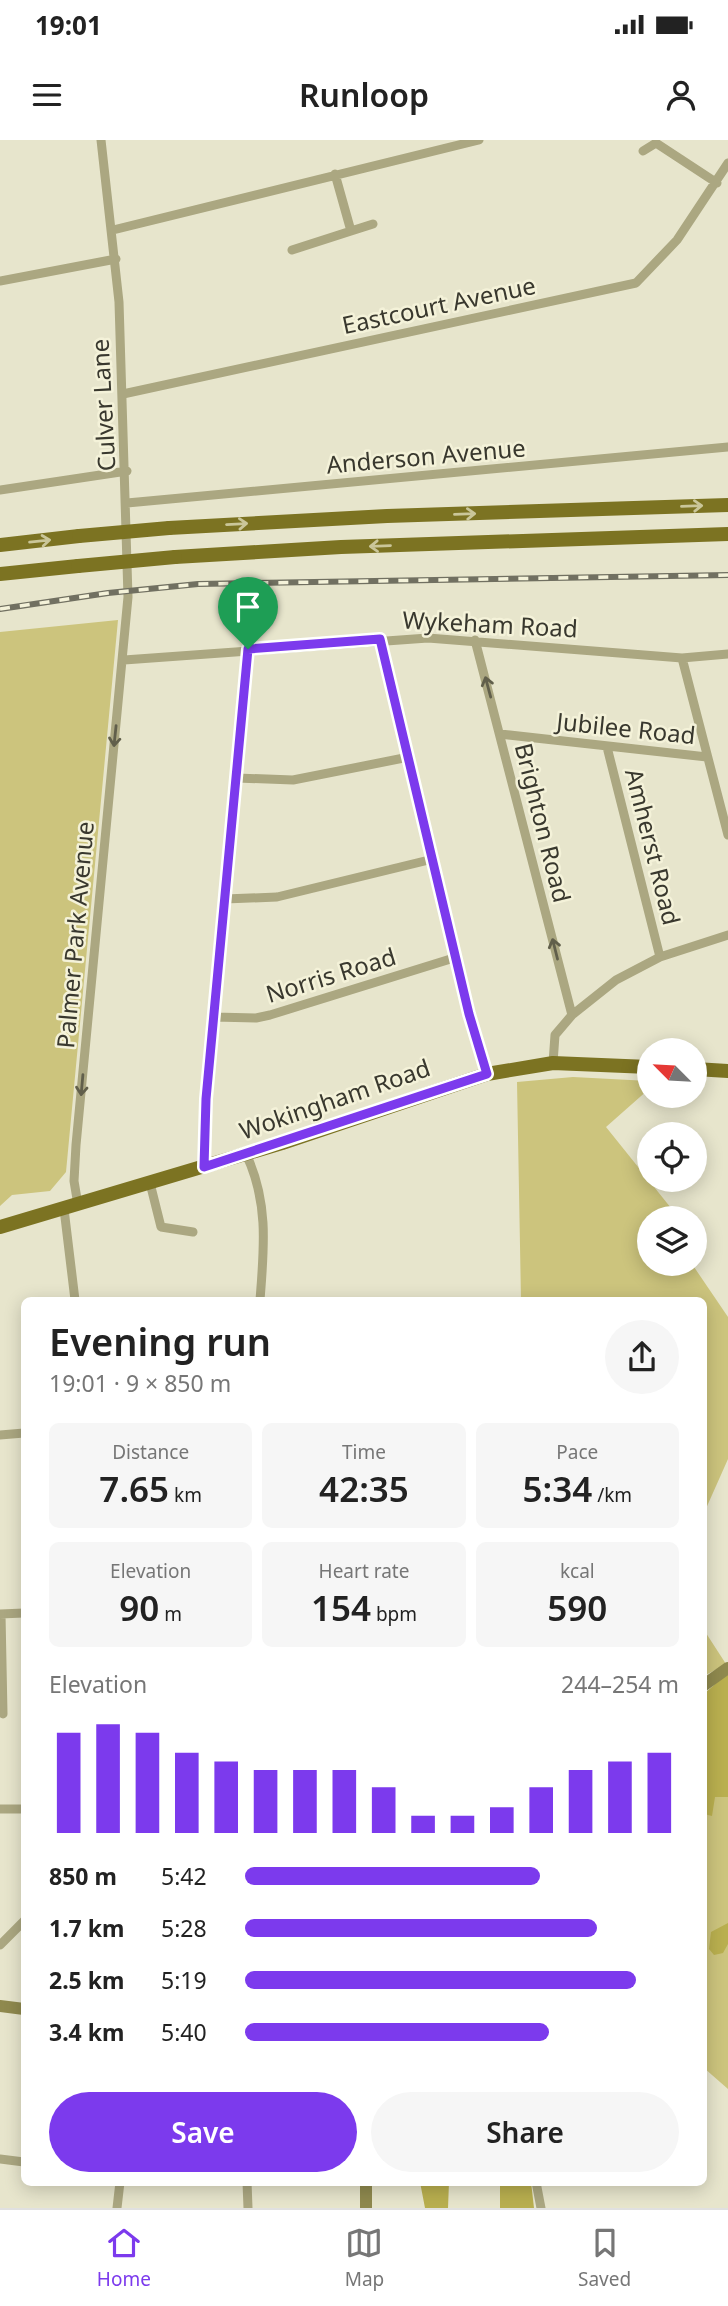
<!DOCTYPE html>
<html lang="en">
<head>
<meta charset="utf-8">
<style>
  body { margin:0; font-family:"Noto Sans",sans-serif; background:#f6f6f6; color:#222; height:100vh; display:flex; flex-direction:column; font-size:26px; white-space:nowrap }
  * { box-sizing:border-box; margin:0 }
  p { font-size:23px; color:#767676 }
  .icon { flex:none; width:38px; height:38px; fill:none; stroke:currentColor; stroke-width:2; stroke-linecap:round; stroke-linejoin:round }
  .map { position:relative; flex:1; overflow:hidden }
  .panel { position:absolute; left:21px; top:1157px; width:686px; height:889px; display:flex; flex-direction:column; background:#fff; border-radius:10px; box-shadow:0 4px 18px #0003 }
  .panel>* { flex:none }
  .needle { width:46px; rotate:294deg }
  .buttons { position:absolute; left:637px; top:898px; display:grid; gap:14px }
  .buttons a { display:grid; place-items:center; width:70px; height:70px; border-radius:50%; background:#fff; box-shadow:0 4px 18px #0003; font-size:35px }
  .pin { position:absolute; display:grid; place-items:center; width:60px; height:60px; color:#fff; margin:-72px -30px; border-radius:50% 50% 50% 0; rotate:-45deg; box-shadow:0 0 7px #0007 }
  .pin .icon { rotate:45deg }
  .round { display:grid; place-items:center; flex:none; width:74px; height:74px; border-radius:37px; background:#f6f6f6 }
  .overview { display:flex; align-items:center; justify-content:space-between; height:119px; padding:0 28px }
  h1 { font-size:38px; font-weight:600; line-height:52px }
  .figures { display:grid; grid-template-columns:repeat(3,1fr); gap:10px; height:119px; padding:7px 28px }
  .figures div { display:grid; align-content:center; border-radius:10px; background:#f6f6f6; text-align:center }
  .figures b { font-size:35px; font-weight:600 }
  .figures small { font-size:19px; font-weight:400 }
  .figures p { font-size:19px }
  .chart { height:196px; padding:14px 28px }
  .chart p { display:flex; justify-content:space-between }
  .chart svg { width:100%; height:126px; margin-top:7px; stroke:#7c3aed; stroke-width:6 }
  .primary-button { display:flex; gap:14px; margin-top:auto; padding:14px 28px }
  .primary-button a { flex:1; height:80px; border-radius:42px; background:#7c3aed; color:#fff; font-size:28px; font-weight:600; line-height:80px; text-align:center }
  .primary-button a+a { background:#f6f6f6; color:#222 }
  ul { padding:0 28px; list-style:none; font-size:23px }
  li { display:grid; grid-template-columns:112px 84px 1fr; align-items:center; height:52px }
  li i { height:18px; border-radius:9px; background:#7c3aed }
  .status { display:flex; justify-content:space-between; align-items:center; height:49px; padding:0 35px; background:#fff; direction:ltr }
  .status svg { height:19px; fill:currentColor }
  header { display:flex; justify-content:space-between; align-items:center; height:91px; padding:0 28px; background:#fff; font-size:32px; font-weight:600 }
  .tabs { display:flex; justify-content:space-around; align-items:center; height:98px; border-top:2px solid #e0e0e0; background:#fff; font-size:19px; color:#767676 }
  .tabs a { display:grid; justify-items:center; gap:4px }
  .tabs .current { color:#7c3aed }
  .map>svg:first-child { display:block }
  .green { fill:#ccc47d }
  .forest { fill:#b9af4f }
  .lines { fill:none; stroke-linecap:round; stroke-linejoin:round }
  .street { stroke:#aba781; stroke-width:9 }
  .secondary { stroke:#8f894e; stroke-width:12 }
  .primary { stroke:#7c7322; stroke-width:14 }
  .rail-casing { stroke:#717061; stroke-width:6 }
  .rail { stroke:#f4f2d9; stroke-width:3.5; stroke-dasharray:10; stroke-linecap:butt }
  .primary-bridge { stroke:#7c7322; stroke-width:14 }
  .oneway { stroke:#cac699 }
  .oneway2 { stroke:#615f4b }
  .route-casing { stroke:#fff; stroke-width:14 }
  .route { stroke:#7c3aed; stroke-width:9 }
  .labels { text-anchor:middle; stroke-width:5; stroke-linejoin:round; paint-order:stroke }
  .street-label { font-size:24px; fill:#39382e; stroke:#f4f2d9 }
</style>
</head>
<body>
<div class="status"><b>19:01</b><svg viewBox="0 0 49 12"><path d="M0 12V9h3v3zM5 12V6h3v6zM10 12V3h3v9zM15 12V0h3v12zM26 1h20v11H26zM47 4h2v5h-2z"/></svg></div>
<header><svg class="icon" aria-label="menu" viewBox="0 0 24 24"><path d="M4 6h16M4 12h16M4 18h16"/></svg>Runloop<svg class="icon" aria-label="person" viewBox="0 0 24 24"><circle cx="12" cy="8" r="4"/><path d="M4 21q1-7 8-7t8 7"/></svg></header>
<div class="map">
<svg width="728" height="2068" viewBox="0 0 728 2068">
  <rect width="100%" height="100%" fill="#e7e5cc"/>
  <!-- green -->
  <path class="green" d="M118,480L66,1032L50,1051L12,1055L0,1066V492Z
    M573,937L649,941V949L606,987L679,1078H649V1124H692L728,1177V1319L704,1373V1160H521L517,942Z
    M704,1490L726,1524L704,1536Z
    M728,1533V1949L704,1928V1554Z"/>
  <!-- forest -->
  <path class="forest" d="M728,1533V1657H715L712,1676L704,1674V1554Z
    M728,1783V1804L723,1813L714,1815L709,1809L711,1792Z
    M420,2042H449L448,2068H425Z
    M500,2042H531L534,2068H500Z"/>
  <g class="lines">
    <!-- street -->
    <path class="street" d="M643,11L656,3L717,43
      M113,90L479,0
      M351,91L373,84
      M292,110L351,91L335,34
      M0,141L116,119
      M123,254L636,143L677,100L728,23
      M0,350L127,331
      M127,363L728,307
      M380,499L469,874L487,934
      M475,500L572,875
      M682,518L728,695
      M124,520L428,498L682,518L728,514
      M500,594L707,617
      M607,607L660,817
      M237,638L293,640L409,617
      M225,759L277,757L433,719
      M214,877L256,878L270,875L457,817
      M553,923L555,895L572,875L616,840L660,817L728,795
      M246,1014C269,1062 264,1109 260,1160
      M204,1027L206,959L248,509
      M150,1043L161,1087L193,1092
      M78,1065L74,1041L76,1005L128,457L119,162L101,0
      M64,1069L75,1160
      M0,1295L24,1293
      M0,1474L24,1473
      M1,1474L3,1574
      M0,1669H24
      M0,1805L24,1781
      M0,2019L24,2022
      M247,2042L248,2068
      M536,2042L541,2068
      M117,2068L120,2042"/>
    <!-- secondary -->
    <path class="secondary" d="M704,1545L728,1528
      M0,1866L24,1869
      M366,2042V2068"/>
    <!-- primary -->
    <path class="primary" d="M169,388L387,376L728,365
      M0,405L79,396
      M175,417L341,407L728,394
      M0,434L78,426
      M695,929L728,931
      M0,1087L282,1003L487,934L553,923L649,927"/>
    <defs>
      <path id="rail" d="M0,469L108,453L198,444L728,435"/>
    </defs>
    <!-- rail casing -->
    <use href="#rail" class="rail-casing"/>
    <!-- rail -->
    <use href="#rail" class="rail"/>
    <!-- primary-bridge -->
    <path class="primary-bridge" d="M79,396L169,388
      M78,426L175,417"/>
  </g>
  <!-- one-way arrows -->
  <defs><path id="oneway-shaft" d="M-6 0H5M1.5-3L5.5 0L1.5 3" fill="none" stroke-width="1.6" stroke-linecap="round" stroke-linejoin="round" transform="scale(1.75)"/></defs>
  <g class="oneway">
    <use href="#oneway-shaft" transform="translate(692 366) rotate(-2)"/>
    <use href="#oneway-shaft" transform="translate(465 374) rotate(-2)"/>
    <use href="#oneway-shaft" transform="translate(237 384) rotate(-3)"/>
    <use href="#oneway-shaft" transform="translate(40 401) rotate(-6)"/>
    <use href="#oneway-shaft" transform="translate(380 406) rotate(178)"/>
  </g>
  <g class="oneway2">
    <use href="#oneway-shaft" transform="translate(488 547) rotate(-105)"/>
    <use href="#oneway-shaft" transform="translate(115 596) rotate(96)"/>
    <use href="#oneway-shaft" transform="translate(555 809) rotate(-104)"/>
    <use href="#oneway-shaft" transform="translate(82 945) rotate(95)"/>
  </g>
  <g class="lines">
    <defs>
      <path id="route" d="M380,499L469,874L487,934L204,1027L206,959L248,509Z"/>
    </defs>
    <!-- route casing -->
    <use href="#route" class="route-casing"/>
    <!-- route -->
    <use href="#route" class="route"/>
  </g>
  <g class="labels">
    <!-- street labels -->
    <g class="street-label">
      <text transform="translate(439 166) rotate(-12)" y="8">Eastcourt Avenue</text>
      <text transform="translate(104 265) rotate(-93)" y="8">Culver Lane</text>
      <text transform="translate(426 317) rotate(-5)" y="8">Anderson Avenue</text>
      <text transform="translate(490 485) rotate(3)" y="8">Wykeham Road</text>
      <text transform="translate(626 589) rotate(6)" y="8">Jubilee Road</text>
      <text transform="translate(542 683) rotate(76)" y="8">Brighton Road</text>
      <text transform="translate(652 707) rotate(76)" y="8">Amherst Road</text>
      <text transform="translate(76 795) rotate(-85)" y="8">Palmer Park Avenue</text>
      <text transform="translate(331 836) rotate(-17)" y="8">Norris Road</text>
      <text transform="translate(335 960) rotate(-19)" y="8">Wokingham Road</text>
    </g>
  </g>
</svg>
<div class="buttons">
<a><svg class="needle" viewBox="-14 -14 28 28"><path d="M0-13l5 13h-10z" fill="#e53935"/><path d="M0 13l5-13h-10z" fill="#767676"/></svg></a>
<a><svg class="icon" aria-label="locate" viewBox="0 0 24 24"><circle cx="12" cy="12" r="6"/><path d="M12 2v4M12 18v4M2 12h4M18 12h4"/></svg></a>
<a><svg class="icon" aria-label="layers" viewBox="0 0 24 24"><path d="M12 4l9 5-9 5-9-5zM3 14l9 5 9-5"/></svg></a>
</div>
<div class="pin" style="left:248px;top:509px;background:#1e9e55"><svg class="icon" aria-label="arrive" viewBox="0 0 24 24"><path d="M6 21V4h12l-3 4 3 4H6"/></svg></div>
<section class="panel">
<div class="overview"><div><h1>Evening run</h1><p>19:01 · 9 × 850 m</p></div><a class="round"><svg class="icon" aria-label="share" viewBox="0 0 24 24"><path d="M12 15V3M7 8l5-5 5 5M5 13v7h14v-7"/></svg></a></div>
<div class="figures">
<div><p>Distance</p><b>7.65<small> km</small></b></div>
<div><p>Time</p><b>42:35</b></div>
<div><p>Pace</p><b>5:34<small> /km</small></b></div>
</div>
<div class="figures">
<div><p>Elevation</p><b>90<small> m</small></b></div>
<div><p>Heart rate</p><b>154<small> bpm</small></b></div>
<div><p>kcal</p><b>590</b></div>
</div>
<div class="chart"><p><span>Elevation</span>244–254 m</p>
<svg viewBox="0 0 160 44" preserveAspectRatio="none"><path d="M5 44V9M15 44V6M25 44V9M35 44V16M45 44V19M55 44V22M65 44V22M75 44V22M85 44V28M95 44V38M105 44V38M115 44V35M125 44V28M135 44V22M145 44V19M155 44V16"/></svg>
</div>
<ul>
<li><b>850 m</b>5:42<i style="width:68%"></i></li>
<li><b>1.7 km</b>5:28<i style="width:81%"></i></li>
<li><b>2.5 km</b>5:19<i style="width:90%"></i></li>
<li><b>3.4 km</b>5:40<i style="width:70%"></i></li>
</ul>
<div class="primary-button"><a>Save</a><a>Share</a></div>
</section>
</div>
<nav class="tabs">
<a class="current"><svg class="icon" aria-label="home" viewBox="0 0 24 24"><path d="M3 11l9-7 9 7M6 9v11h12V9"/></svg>Home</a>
<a><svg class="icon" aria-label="map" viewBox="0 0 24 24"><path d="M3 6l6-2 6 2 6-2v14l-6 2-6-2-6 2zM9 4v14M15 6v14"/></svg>Map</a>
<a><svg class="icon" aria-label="saved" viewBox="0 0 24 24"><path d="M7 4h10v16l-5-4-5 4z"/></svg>Saved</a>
</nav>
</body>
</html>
